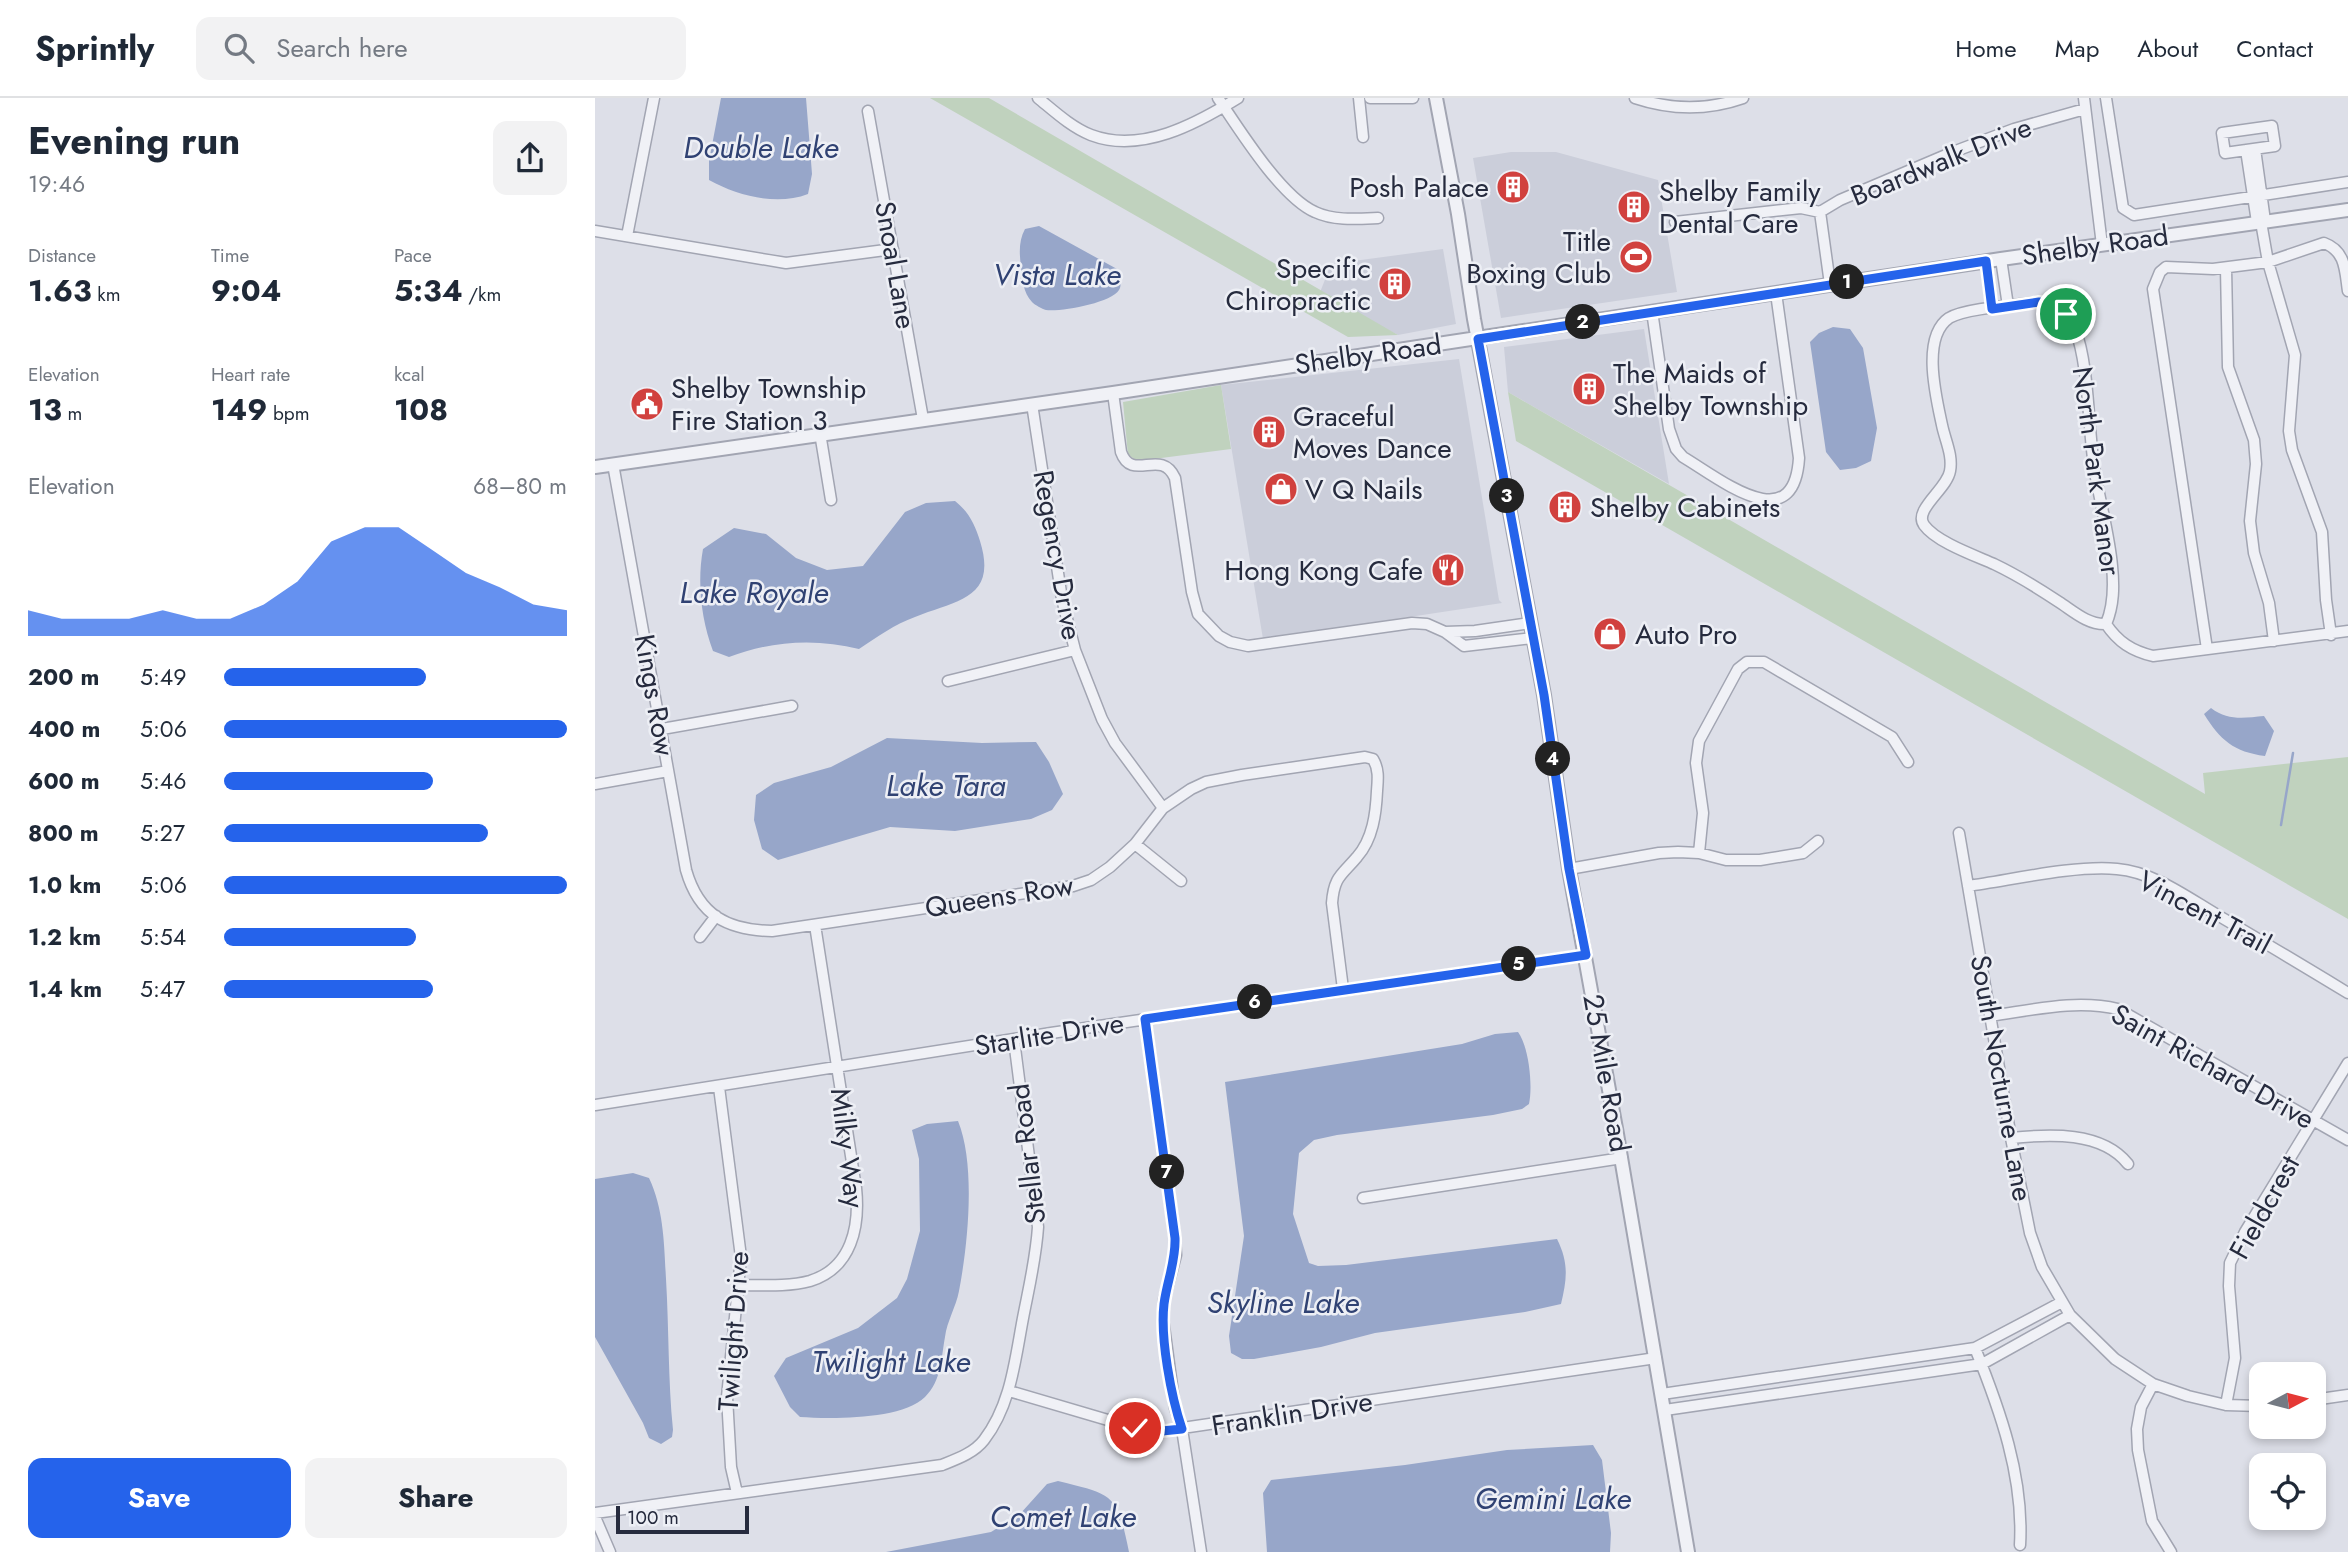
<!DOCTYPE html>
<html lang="en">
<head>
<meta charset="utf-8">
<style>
  body { margin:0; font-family:Jost,sans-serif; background:#f2f2f3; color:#1f2937; height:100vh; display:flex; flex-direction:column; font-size:26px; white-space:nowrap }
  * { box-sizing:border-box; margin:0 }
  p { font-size:23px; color:#747a83 }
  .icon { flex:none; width:38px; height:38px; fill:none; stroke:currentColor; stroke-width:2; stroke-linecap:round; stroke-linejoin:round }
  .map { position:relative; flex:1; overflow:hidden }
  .panel { display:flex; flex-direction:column; background:#fff; width:595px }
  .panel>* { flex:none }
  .needle { width:46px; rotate:83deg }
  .controls { position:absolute; left:1654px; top:1264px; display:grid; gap:14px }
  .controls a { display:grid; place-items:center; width:77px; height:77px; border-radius:14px; background:#fff; box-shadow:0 4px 10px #0003; font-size:35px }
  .scale { position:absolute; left:21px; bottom:18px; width:133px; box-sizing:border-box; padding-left:7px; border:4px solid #262b3e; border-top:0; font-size:19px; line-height:24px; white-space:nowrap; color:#262b3e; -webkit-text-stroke:5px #edeff5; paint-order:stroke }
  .pin { position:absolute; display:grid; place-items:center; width:60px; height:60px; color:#fff; margin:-30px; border:4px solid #fff; border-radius:50%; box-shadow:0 2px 7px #0007 }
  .km { position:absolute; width:35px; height:35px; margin:-18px; border-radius:50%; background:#222; color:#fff; font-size:19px; line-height:35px; text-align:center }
  .round { display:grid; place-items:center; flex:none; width:74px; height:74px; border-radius:14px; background:#f2f2f3 }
  .overview { display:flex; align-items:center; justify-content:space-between; height:119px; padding:0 28px }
  h1 { font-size:38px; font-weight:700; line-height:52px }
  .figures { display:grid; grid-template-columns:repeat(3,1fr); gap:10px; height:119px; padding:7px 28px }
  .figures div { display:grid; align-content:center }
  .figures b { font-size:30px; font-weight:700 }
  .figures small { font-size:19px; font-weight:400 }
  .figures p { font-size:19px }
  .chart { height:196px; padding:14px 28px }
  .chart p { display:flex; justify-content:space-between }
  .chart svg { width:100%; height:126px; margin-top:7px; fill:#2563eb; opacity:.7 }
  .cta { display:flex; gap:14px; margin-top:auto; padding:14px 28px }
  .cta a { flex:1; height:80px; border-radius:14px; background:#2563eb; color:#fff; font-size:28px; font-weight:700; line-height:80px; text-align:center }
  .cta a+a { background:#f2f2f3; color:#1f2937 }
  ul { padding:0 28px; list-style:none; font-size:23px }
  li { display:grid; grid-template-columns:112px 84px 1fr; align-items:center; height:52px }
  li i { height:18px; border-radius:9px; background:#2563eb }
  header { display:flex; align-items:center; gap:42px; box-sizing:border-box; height:98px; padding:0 35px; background:#fff; border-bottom:2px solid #e0e1e3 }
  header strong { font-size:33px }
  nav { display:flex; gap:38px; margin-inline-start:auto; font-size:24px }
  .search { width:490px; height:63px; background:#f2f2f3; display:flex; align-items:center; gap:18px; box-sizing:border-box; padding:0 24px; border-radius:14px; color:#747a83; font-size:26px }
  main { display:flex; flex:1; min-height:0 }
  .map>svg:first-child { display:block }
  .built { fill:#cbceda }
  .green { fill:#c0d2be }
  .water { fill:#97a6c9 }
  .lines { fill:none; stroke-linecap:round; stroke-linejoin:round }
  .stream { stroke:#97a6c9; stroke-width:2.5 }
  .minor-casing { stroke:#a2a5b2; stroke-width:13 }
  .tertiary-casing { stroke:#a2a5b2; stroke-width:16 }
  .minor { stroke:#f0f1f6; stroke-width:10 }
  .tertiary { stroke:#f0f1f6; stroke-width:12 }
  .route-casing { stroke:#fff; stroke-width:14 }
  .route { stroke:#2563eb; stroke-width:9 }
  .labels { text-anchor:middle; stroke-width:5; stroke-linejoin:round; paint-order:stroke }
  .street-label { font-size:28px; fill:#262b3e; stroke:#edeff5 }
  .poi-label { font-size:28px; fill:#262b3e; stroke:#edeff5; text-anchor:start }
  .water-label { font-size:30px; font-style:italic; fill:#304273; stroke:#edeff5 }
</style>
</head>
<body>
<header>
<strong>Sprintly</strong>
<div class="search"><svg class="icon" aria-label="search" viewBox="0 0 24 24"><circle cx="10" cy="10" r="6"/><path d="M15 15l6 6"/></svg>Search here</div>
<nav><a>Home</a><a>Map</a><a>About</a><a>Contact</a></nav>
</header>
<main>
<section class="panel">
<div class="overview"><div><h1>Evening run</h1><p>19:46</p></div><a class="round"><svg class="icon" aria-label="share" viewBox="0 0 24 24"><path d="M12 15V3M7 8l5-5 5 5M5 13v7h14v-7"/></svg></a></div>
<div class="figures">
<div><p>Distance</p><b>1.63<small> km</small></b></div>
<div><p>Time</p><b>9:04</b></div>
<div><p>Pace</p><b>5:34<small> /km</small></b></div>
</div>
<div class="figures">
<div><p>Elevation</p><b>13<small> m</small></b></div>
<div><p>Heart rate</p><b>149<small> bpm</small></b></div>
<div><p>kcal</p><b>108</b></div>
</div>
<div class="chart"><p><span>Elevation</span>68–80 m</p>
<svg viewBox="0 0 160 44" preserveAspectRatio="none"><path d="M0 44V35L10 38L20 38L30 38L40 35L50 38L60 38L70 33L80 25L90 11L100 6L110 6L120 14L130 22L140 27L150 33L160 35V44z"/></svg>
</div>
<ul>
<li><b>200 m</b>5:49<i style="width:59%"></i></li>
<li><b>400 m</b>5:06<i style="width:100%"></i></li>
<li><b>600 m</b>5:46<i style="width:61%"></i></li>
<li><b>800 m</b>5:27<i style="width:77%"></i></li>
<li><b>1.0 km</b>5:06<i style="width:100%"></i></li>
<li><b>1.2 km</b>5:54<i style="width:56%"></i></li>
<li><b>1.4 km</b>5:47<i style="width:61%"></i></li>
</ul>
<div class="cta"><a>Save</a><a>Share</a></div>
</section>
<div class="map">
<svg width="1753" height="1454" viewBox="0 0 1753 1454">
  <rect width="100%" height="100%" fill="#dddfe8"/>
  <!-- built -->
  <path class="built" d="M916,54H961L1063,82L1082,194L906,220L878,60Z
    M848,151L861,226L803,237L724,197L736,166Z
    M1049,231L1074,386L913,294L909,249Z
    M864,261L904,502L907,505L668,541L626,287Z"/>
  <!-- green -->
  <path class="green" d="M335,0H394L803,237L753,239Z
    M626,287L636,351L543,363L533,357L528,304Z
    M913,294L1610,696L1608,675L1753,659V821L921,343Z"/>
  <!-- water -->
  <path class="water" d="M126,0H211L217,76L213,96C182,108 143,98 114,82V63Z
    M444,128L522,171C523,178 528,186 524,192C516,205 466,214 451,212C447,211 440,207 437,204C428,195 427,180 426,168C424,154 424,142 430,131Z
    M1238,229L1255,231L1268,250L1282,330L1276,363L1261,370L1245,372L1231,354L1215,244L1224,235Z
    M360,403C374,414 380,427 385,443C403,501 362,502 320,519C300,526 282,539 264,551C221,540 175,543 134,559L118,553C106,521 102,484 108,451L139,430L171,436L201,460L232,472L268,468L310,414L331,405Z
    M1616,610C1633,623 1649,620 1669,618L1679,633L1670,658C1639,654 1625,642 1609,616Z
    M292,640L387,645L441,644L454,664L468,696L457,712L436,721L360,733L295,729L183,762L167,751L159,722L161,697L179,685L236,669Z
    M923,934C934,949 938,988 934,1006L927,1011L898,1017L742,1037L719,1042L704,1055L698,1116L714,1165L723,1168L751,1167L962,1141C974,1165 972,1181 966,1206L930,1214L780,1235L726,1249L659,1261H647L636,1255L634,1238L649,1138L630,984L867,946L900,936Z
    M363,1023C381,1067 373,1146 364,1193C361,1209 352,1223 350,1239C346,1260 347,1282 330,1299C307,1322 236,1321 205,1319L195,1309L179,1278L191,1260L263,1230L302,1200L312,1181L325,1133L324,1061L317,1032L332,1026Z
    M38,1075L54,1080C69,1112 69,1146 71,1181C74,1231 73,1282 78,1332L77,1339L66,1346L54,1340L48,1325L0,1239V1081Z
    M998,1347L1007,1362L1016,1435L1015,1454H672L668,1395L676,1382L810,1367L912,1352Z
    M463,1383C520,1397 522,1396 534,1454H291L396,1434L425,1416L452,1386Z"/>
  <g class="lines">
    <!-- stream -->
    <path class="stream" d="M1686,727L1698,655"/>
    <defs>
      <path id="minor" d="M443,0C459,13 476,29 496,37C546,56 601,26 643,0
        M623,0C644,31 686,99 720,114C739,123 762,121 783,120
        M764,0L768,39
        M775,0H818
        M1040,0C1076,12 1111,13 1148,0
        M1489,0L1507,147
        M1511,0L1528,110L1539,117L1753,84
        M273,13L328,321
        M1677,28L1680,48L1630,55L1627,35Z
        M1660,51L1670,123
        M1651,52L1662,124
        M1225,114L1235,186
        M1080,124L1206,110L1225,114L1245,102L1358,54L1419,31L1490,11
        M1666,124L1673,164L1700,257L1694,333L1697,352L1727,434L1731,502L1736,537
        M0,133L191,165L298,151
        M32,138L59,0
        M1406,161L1413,208
        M1391,163L1397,211
        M1631,170L1633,269L1659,342L1661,366L1655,423L1659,455L1674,505L1679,543
        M1444,204C1460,206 1474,215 1480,231C1494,266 1493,329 1499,368C1504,401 1514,435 1517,468C1519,488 1519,507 1511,526C1493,527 1478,513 1464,504C1443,490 1422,477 1399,466C1381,458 1341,444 1329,427C1318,412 1352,391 1355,373C1358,357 1350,342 1347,327C1341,299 1326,239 1354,220C1371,210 1423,207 1444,204Z
        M1057,213L1074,331L1081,351L1088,359C1125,381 1199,442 1204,360L1181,195
        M518,295L526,354C537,385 566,349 580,380L597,494L603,516L624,538L635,544L653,548L817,525L832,526L850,534
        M437,306L467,501L480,552L507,621L520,645L568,710
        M225,335L236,402
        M18,366L91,772C104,818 133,832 177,833L478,788L496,782L515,769L540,746L568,710L596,691L611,684L647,677L770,659L778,661C784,671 783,681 782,693C781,715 778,741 762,759C747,777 739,778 737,805L748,891
        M935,525L880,533L850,534L869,548L938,540
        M1511,526C1523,544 1537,553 1558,558L1753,533
        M1612,551L1558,191L1565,174L1571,169L1618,171L1673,164L1729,145C1751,153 1750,173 1753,193
        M353,583L480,552
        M67,631L197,608
        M0,686L73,673
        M1364,735L1416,1040L1435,1135L1447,1169L1475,1217L1520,1261L1558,1286L1593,1298L1631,1307L1666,1308
        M540,746L586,783
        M1104,755L1108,715L1101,665L1104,643L1143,571L1152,564H1169L1297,639L1313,664
        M974,771L1064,755L1083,754L1104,755L1131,762H1165L1208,755L1223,743
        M1373,788C1417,782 1479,767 1522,771C1559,774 1593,800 1624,818C1667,843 1710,869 1753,895
        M105,839L121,818
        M1395,918C1438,912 1481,901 1523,911L1753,1042
        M550,921L580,1140L581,1157L569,1202L568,1221L580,1310L587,1331L606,1454
        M124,989L146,1159L132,1299L136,1369L142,1395
        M0,1007L456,935L991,857
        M1416,1040C1454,1036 1507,1033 1533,1066
        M768,1100L1027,1060
        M145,1187C167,1187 193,1189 215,1183C257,1170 265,1128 261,1090L220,827
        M1380,1250C1405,1312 1429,1379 1425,1447
        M1558,1286L1546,1309L1542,1331L1543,1352L1557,1423L1576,1454
        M414,1293L540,1330L567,1333L1061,1260
        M1067,1296L1380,1250L1467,1204
        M1718,1302L1753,1297
        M1631,1307L1640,1260L1634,1188L1635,1165L1650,1134L1753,965
        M1070,1312L1387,1266L1475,1217
        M0,1415L347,1367C362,1361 379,1355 389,1342C416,1307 420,1262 428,1220C434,1189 441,1160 443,1129L419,942
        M0,1419L15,1454"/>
      <path id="tertiary" d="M841,0L863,116L879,221L949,597L974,771L1022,1036L1093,1454
        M0,369L518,295L1406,161L1753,112"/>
    </defs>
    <!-- minor casing -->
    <use href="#minor" class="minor-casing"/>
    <!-- tertiary casing -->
    <use href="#tertiary" class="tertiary-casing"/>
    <!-- minor -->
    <use href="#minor" class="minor"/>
    <!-- tertiary -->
    <use href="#tertiary" class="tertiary"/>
  </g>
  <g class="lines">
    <defs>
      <path id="route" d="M540,1330L567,1333L587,1331C576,1298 565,1240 569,1206C572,1183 581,1163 580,1140L550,921L991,857L974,771L949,597L883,241L1391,163L1397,211L1444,204L1455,205L1471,216"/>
    </defs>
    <!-- route casing -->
    <use href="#route" class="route-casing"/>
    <!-- route -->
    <use href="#route" class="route"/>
  </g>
  <!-- icons -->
  <defs>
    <symbol id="building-disc" viewBox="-11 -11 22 22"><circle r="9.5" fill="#d1413e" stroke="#edeff5"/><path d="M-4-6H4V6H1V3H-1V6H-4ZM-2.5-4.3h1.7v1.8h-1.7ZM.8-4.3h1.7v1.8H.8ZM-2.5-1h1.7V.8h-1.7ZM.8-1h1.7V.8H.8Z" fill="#fff"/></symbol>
    <symbol id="stadium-disc" viewBox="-11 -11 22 22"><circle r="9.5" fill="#d1413e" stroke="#edeff5"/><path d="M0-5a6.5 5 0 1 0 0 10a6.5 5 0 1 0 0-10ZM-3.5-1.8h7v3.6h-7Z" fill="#fff"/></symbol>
    <symbol id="civic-disc" viewBox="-11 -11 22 22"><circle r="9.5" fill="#d1413e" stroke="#edeff5"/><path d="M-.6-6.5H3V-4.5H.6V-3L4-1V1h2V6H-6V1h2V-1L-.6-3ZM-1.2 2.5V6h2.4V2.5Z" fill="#fff"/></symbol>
    <symbol id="shop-disc" viewBox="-11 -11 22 22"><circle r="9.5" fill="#d1413e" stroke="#edeff5"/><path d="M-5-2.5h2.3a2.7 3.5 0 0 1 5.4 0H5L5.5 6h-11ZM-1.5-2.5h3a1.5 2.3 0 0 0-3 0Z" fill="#fff"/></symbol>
    <symbol id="restaurant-disc" viewBox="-11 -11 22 22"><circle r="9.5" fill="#d1413e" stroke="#edeff5"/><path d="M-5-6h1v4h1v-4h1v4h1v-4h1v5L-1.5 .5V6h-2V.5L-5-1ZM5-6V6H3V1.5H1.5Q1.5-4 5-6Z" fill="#fff"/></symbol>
  </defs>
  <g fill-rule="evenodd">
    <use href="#building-disc" x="899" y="70" width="38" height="38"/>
    <use href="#building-disc" x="1020" y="90" width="38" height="38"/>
    <use href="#stadium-disc" x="1022" y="140" width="38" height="38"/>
    <use href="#building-disc" x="781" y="167" width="38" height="38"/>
    <use href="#building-disc" x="975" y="272" width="38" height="38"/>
    <use href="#civic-disc" x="33" y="287" width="38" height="38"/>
    <use href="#building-disc" x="655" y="315" width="38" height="38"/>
    <use href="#shop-disc" x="667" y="372" width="38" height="38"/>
    <use href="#building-disc" x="951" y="390" width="38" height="38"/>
    <use href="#restaurant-disc" x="834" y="453" width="38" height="38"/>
    <use href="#shop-disc" x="996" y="517" width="38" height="38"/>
  </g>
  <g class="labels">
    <!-- street labels -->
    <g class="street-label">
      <text transform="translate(1346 63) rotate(-22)" y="10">Boardwalk Drive</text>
      <text transform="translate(1500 147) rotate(-8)" y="10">Shelby Road</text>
      <text transform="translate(301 167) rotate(80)" y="10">Snoal Lane</text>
      <text transform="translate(773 256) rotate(-8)" y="10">Shelby Road</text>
      <text transform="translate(1502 373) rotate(82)" y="10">North Park Manor</text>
      <text transform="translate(463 457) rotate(80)" y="10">Regency Drive</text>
      <text transform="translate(60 597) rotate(80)" y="10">Kings Row</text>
      <text transform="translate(404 798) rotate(-9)" y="10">Queens Row</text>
      <text transform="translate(1610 814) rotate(28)" y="10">Vincent Trail</text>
      <text transform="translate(454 936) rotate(-9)" y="10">Starlite Drive</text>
      <text transform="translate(1618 968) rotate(29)" y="10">Saint Richard Drive</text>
      <text transform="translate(1012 975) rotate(80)" y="10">25 Mile Road</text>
      <text transform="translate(1407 980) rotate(80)" y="10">South Nocturne Lane</text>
      <text transform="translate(253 1050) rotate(83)" y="10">Milky Way</text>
      <text transform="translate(432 1056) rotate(-97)" y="10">Stellar Road</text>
      <text transform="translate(1669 1109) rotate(-61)" y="10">Fieldcrest</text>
      <text transform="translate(138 1233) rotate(-86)" y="10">Twilight Drive</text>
      <text transform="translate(697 1315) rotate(-9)" y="10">Franklin Drive</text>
    </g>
    <!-- poi labels -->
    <g class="poi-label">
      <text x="894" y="99" text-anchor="end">Posh Palace</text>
      <text x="1064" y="103">Shelby Family<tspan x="1064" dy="32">Dental Care</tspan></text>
      <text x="1016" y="153" text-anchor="end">Title<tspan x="1016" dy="32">Boxing Club</tspan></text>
      <text x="776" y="180" text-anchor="end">Specific<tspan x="776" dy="32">Chiropractic</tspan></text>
      <text x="1018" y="285">The Maids of<tspan x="1018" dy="32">Shelby Township</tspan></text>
      <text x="76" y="300">Shelby Township<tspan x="76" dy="32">Fire Station 3</tspan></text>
      <text x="698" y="328">Graceful<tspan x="698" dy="32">Moves Dance</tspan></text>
      <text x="710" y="401">V Q Nails</text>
      <text x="995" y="419">Shelby Cabinets</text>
      <text x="828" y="482" text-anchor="end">Hong Kong Cafe</text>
      <text x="1040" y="546">Auto Pro</text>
    </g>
    <!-- water labels -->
    <g class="water-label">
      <text x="166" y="60">Double Lake</text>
      <text x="462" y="187">Vista Lake</text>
      <text x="159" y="505">Lake Royale</text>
      <text x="351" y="698">Lake Tara</text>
      <text x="688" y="1215">Skyline Lake</text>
      <text x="296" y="1274">Twilight Lake</text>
      <text x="958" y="1411">Gemini Lake</text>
      <text x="468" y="1429">Comet Lake</text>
    </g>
  </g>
</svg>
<div class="controls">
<a><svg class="needle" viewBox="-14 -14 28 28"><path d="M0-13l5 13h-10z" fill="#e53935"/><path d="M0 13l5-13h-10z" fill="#747a83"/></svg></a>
<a><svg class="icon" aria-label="locate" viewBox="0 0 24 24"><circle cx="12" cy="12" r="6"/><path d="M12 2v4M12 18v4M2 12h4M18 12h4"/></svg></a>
</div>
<div class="scale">100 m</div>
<div class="pin" style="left:1471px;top:216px;background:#1e9e55"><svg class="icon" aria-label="arrive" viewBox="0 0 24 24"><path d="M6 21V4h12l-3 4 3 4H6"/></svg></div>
<div class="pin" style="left:540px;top:1330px;background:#d93025"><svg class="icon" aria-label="check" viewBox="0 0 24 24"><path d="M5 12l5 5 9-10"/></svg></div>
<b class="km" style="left:1252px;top:184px">1</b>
<b class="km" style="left:988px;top:224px">2</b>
<b class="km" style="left:912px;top:398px">3</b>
<b class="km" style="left:958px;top:661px">4</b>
<b class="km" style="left:924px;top:866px">5</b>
<b class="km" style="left:660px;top:904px">6</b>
<b class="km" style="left:572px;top:1074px">7</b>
</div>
</main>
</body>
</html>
